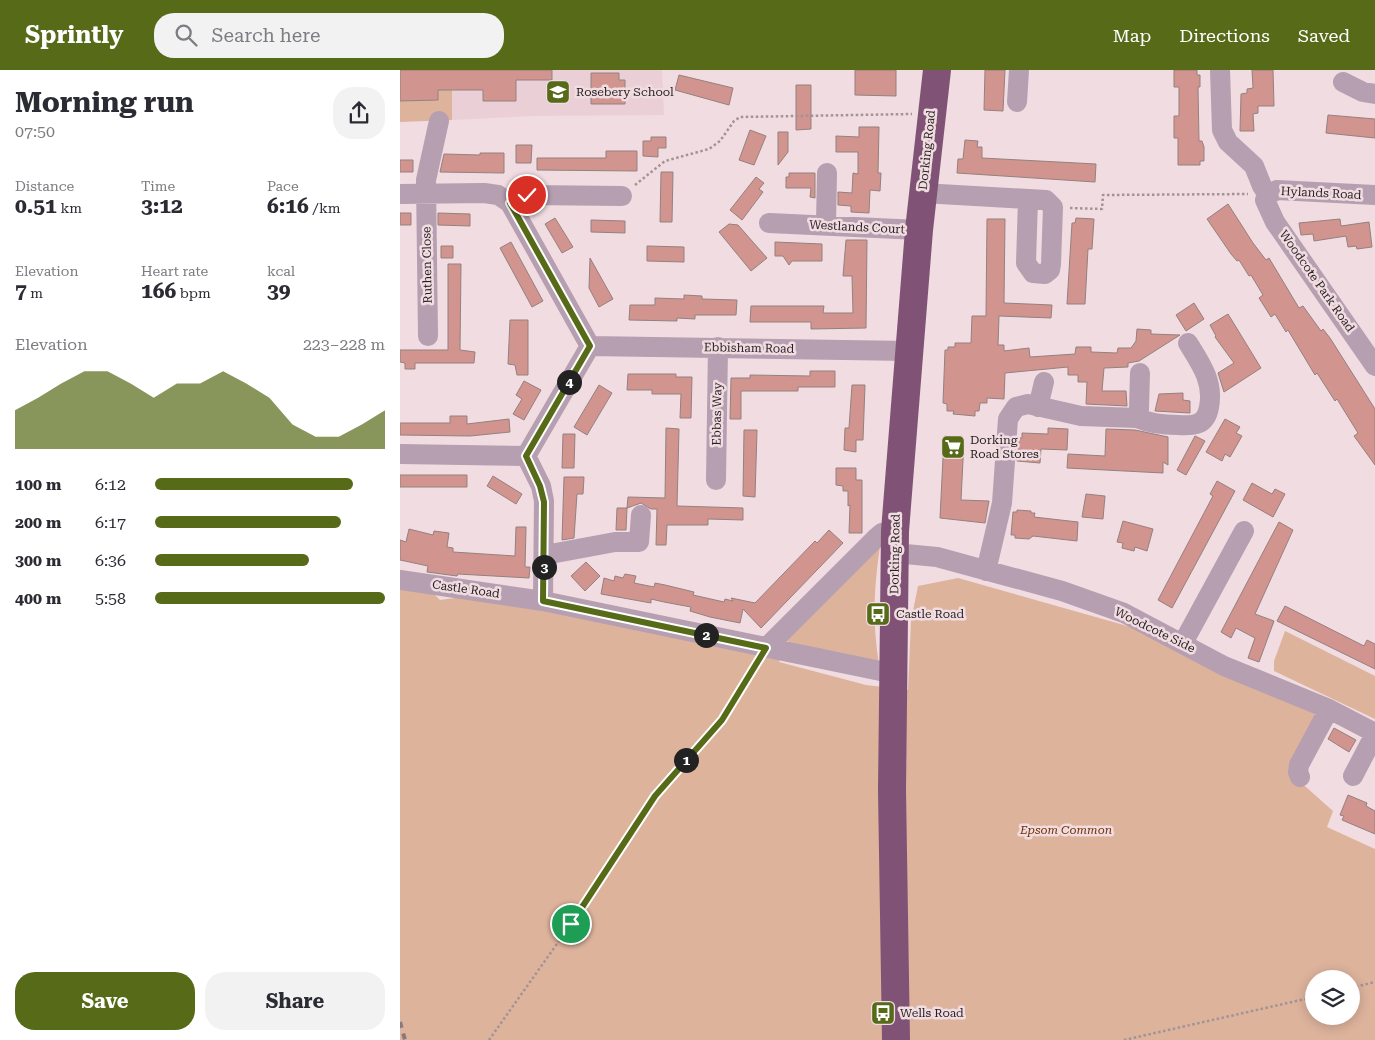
<!DOCTYPE html>
<html lang="en">
<head>
<meta charset="utf-8">
<style>
  body { margin:0; font-family:"Roboto Serif",serif; background:#f2f2f3; color:#2b2b33; height:100vh; display:flex; flex-direction:column; font-size:19px; white-space:nowrap }
  * { box-sizing:border-box; margin:0 }
  p { font-size:16px; color:#7c7c81 }
  .icon { flex:none; width:28px; height:28px; fill:none; stroke:currentColor; stroke-width:2; stroke-linecap:round; stroke-linejoin:round }
  .map { position:relative; flex:1; overflow:hidden }
  .panel { display:flex; flex-direction:column; background:#fff; width:400px }
  .panel>* { flex:none }
  .buttons { position:absolute; left:905px; top:900px; display:grid; gap:10px }
  .buttons a { display:grid; place-items:center; width:55px; height:55px; border-radius:50%; background:#fff; box-shadow:0 2px 12px #0003; font-size:25px }
  .pin { position:absolute; display:grid; place-items:center; width:42px; height:42px; color:#fff; margin:-21px; border:2px solid #fff; border-radius:50%; box-shadow:0 1px 5px #0007 }
  .km { position:absolute; width:25px; height:25px; margin:-12px; border-radius:50%; background:#222; color:#fff; font-size:14px; line-height:25px; text-align:center }
  .round { display:grid; place-items:center; flex:none; width:52px; height:52px; border-radius:20px; background:#f2f2f3 }
  .overview { display:flex; align-items:center; justify-content:space-between; height:85px; padding:0 15px }
  h1 { font-size:28px; font-weight:700; line-height:38px }
  .metrics { display:grid; grid-template-columns:repeat(3,1fr); gap:8px; height:85px; padding:5px 15px }
  .metrics div { display:grid; align-content:center }
  .metrics b { font-size:21px; font-weight:700 }
  .metrics small { font-size:14px; font-weight:400 }
  .metrics p { font-size:14px }
  .chart { height:140px; padding:10px 15px }
  .chart p { display:flex; justify-content:space-between }
  .chart svg { width:100%; height:90px; margin-top:5px; fill:#566a18; opacity:.7 }
  .action { display:flex; gap:10px; margin-top:auto; padding:10px 15px }
  .action a { flex:1; height:58px; border-radius:20px; background:#566a18; color:#fff; font-size:20px; font-weight:700; line-height:58px; text-align:center }
  .action a+a { background:#f2f2f3; color:#2b2b33 }
  ul { padding:0 15px; list-style:none; font-size:16px }
  li { display:grid; grid-template-columns:80px 60px 1fr; align-items:center; height:38px }
  li i { height:12px; border-radius:6px; background:#566a18 }
  header { display:flex; align-items:center; gap:30px; box-sizing:border-box; height:70px; padding:0 25px; background:#566a18; color:#fff }
  header strong { font-size:24px }
  nav { display:flex; gap:28px; margin-inline-start:auto; font-size:18px }
  .search { width:350px; height:45px; background:#f2f2f3; display:flex; align-items:center; gap:12px; box-sizing:border-box; padding:0 18px; border-radius:20px; color:#7c7c81; font-size:19px }
  main { display:flex; flex:1; min-height:0 }
  .map>svg:first-child { display:block }
  .built { fill:#ebcfd7 }
  .green { fill:#ddb39c; fill-rule:evenodd }
  .building { fill:#d2948e; stroke:#94817f }
  .lines { fill:none; stroke-linecap:round; stroke-linejoin:round }
  .path { stroke:#a29397; stroke-width:2.5; stroke-dasharray:2.5 2.5; stroke-linecap:butt }
  .minor { stroke:#b59fb0; stroke-width:20 }
  .highway { stroke:#805376; stroke-width:28 }
  .rail { stroke:#877a7d; stroke-width:4; stroke-dasharray:6 6; stroke-linecap:butt }
  .route-casing { stroke:#fff; stroke-width:10 }
  .route { stroke:#566a18; stroke-width:6 }
  .labels { text-anchor:middle; stroke-width:5; stroke-linejoin:round; paint-order:stroke }
  .poi-label { font-size:12px; fill:#261f21; stroke:#f0dce1; text-anchor:start }
  .street-label { font-size:12px; fill:#261f21; stroke:#f0dce1 }
  .park-label { font-size:12px; font-style:italic; fill:#753303; stroke:#f0dce1 }
</style>
</head>
<body>
<header>
<strong>Sprintly</strong>
<div class="search"><svg class="icon" aria-label="search" viewBox="0 0 24 24"><circle cx="10" cy="10" r="6"/><path d="M15 15l6 6"/></svg>Search here</div>
<nav><a>Map</a><a>Directions</a><a>Saved</a></nav>
</header>
<main>
<section class="panel">
<div class="overview"><div><h1>Morning run</h1><p>07:50</p></div><a class="round"><svg class="icon" aria-label="share" viewBox="0 0 24 24"><path d="M12 15V3M7 8l5-5 5 5M5 13v7h14v-7"/></svg></a></div>
<div class="metrics">
<div><p>Distance</p><b>0.51<small> km</small></b></div>
<div><p>Time</p><b>3:12</b></div>
<div><p>Pace</p><b>6:16<small> /km</small></b></div>
</div>
<div class="metrics">
<div><p>Elevation</p><b>7<small> m</small></b></div>
<div><p>Heart rate</p><b>166<small> bpm</small></b></div>
<div><p>kcal</p><b>39</b></div>
</div>
<div class="chart"><p><span>Elevation</span>223–228 m</p>
<svg viewBox="0 0 160 44" preserveAspectRatio="none"><path d="M0 44V25L10 19L20 12L30 6L40 6L50 12L60 19L70 12L80 12L90 6L100 12L110 19L120 32L130 38L140 38L150 32L160 25V44z"/></svg>
</div>
<ul>
<li><b>100 m</b>6:12<i style="width:86%"></i></li>
<li><b>200 m</b>6:17<i style="width:81%"></i></li>
<li><b>300 m</b>6:36<i style="width:67%"></i></li>
<li><b>400 m</b>5:58<i style="width:100%"></i></li>
</ul>
<div class="action"><a>Save</a><a>Share</a></div>
</section>
<div class="map">
<svg width="975" height="970" viewBox="0 0 975 970">
  <rect width="100%" height="100%" fill="#f0dce1"/>
  <!-- built -->
  <path class="built" d="M52,0H262L264,45L133,46L52,50Z"/>
  <!-- green -->
  <path class="green" d="M0,0H52V50L0,52Z
    M480,476C474,519 472,551 479,594L381,570Z
    M558,508L731,557L918,645L889,702L933,741L927,757L975,779V970H0V516L30,520L40,530L68,526L382,585L379,592L466,615L508,620L511,551L518,516ZM914,909H951V946H914Z
    M885,561L975,606V649L874,601V591Z"/>
  <!-- building -->
  <path class="building" d="M0,0H152V10H116V31H83V20H38V30L0,31Z
    M455,0H496V26L455,25Z
    M585,0H605L603,41L584,40Z
    M774,0H797V5H800V17H798L799,71H802L804,77V91H800V95H778V68H774V46H779V17H774Z
    M852,0H873L874,36H858V43L853,44L854,61H840L841,24L847,23V19L853,18Z
    M191,3H219V10H225V34H191Z
    M279,5L333,18L329,35L275,20Z
    M396,15H411V59L396,60Z
    M928,45L975,49V68L926,63Z
    M459,57H479L478,103H481L480,121L470,120L469,143L451,142V136L438,135V122L452,123L453,103L458,104V82H436V66L459,67Z
    M350,60L366,66L354,95L339,90Z
    M378,62H388V82L378,95Z
    M251,67H266V78H258V87L243,86V71H251Z
    M565,70L578,71L577,77H582V88L696,94L695,112L557,103L558,89H563Z
    M116,75H132L131,93H116Z
    M206,81H237V101L137,100V88H206Z
    M80,83H104V103L40,102L44,84L80,85Z
    M0,90H13V102H0Z
    M261,102H273L272,152H260Z
    M389,103H415V128L410,127L411,118H386V107H389Z
    M356,107L364,113L359,119L363,122L342,150L330,140Z
    M828,134L853,173L866,190L869,188L899,238L903,236L921,261L923,259L930,268L975,339V395L954,366L958,363L937,329L935,331L917,303L915,305L888,260L886,262L875,244L871,247L859,228L863,225L851,205L849,206L839,190L837,191L831,184L807,149Z
    M0,143H11V155H0Z
    M38,143L70,144V156L38,155Z
    M155,148L173,177L162,183L145,154Z
    M676,148L694,149L692,179H688L685,234H667L672,153H675Z
    M587,149H605L604,233L652,235L651,248L599,246L598,275H604V281L629,278L630,287L675,284L676,277H691V282L717,283L718,278H731L736,271L737,259L751,260V264L780,265L739,291L728,293V297L704,298L702,321H726L727,336L686,334L687,312H678V305H668V297L605,303L604,329L587,328V333H580L579,341H575V346L553,344L554,341H547V334L543,333L545,280H548V277H555V273H571L572,246H586Z
    M940,149L941,156L969,152L972,177L957,179L956,176L948,177L946,166L914,171L913,164L901,165L899,153Z
    M191,150L225,151V163L191,162Z
    M329,154L338,155L367,188L351,201L319,162Z
    M446,170H467L466,258L411,259V252H350L351,236H424L423,243H453L452,206H443Z
    M111,172L143,231L132,237L100,178Z
    M375,172L422,174V191H392L389,195L383,186H375Z
    M41,176H53V188H41Z
    M247,176L284,177V192L247,191Z
    M190,188L213,229L199,237L189,218Z
    M48,194H61L60,280L75,282L74,293H15V299H5V293L0,292V280H48Z
    M284,225L302,226V229L337,230L336,245H295V249L277,248V251L229,250L230,235H255V228L284,229Z
    M794,233L804,249L786,261L776,245Z
    M828,244L861,298L824,322L818,303L834,293L815,267L816,266L810,255Z
    M110,250H128V305H117L115,295L108,294Z
    M410,301H435V317H398V321H341V349H330L331,308H350V305L410,306Z
    M228,304H276V307H292L291,348H280L281,324H252V320H227Z
    M124,311L141,320L124,350L113,344L122,329L116,325Z
    M199,315L212,323L187,365L174,357Z
    M452,315H465L463,370H456V382L444,380L445,358H449Z
    M783,323V330L790,331V343L755,341L759,324Z
    M50,346H67V354L109,349L110,362L70,366L0,365V353H50Z
    M825,349L840,357L836,363L842,366L830,387L825,384L822,391L806,382Z
    M266,358L279,359L277,436L343,438V450L308,449V455H267L266,475H256L257,439H251L241,433L227,438L228,427L265,428Z
    M648,358L668,359L667,380L641,379L640,393L617,391L619,368H622V363L648,364Z
    M706,359L735,360L768,367V395L763,392V403L667,398L668,384L705,386Z
    M344,360H357L355,427L343,426Z
    M163,364H175L174,398H162Z
    M795,366L805,371L786,405L777,400Z
    M544,368L564,370L561,430L589,431L585,453L540,448Z
    M436,398H456V410H462V463H449L450,435L448,436V421H443V416L436,415Z
    M0,405H67V417H0Z
    M93,406L122,424L116,434L87,416Z
    M164,407H184L183,424H177L174,468L162,470Z
    M817,411L835,421L772,538L758,530L813,426L810,424Z
    M852,413L872,424L875,419L885,424L873,447L843,430Z
    M686,424L705,426L703,449L682,447Z
    M217,438H227L226,460H216Z
    M617,440L631,441V443H635L634,447L678,452L677,471L633,466L629,469L615,468V465H611L613,442H617Z
    M723,451L753,459L747,481L735,477L734,481L722,478L723,473L717,472Z
    M879,452L893,460L855,544L874,551L859,592L848,588L855,568L836,558L831,568L821,562Z
    M116,457H126L125,497H130L129,508L58,504L57,506L27,502L28,496L0,490V470L6,472L9,459L33,465L34,461L49,463L47,477L53,478V482L115,486Z
    M429,460L443,473L361,558L343,539L340,553L310,547L290,541L291,537L264,532L251,529V533L201,524L204,508L214,511L215,506L223,508L225,504L236,506L234,513L254,517L255,513L265,515L294,522L293,525L324,532L325,529L333,531L331,528L355,533L415,471L417,473Z
    M186,492L200,506L185,521L171,506Z
    M885,536L964,576L967,570L975,574V599L877,551Z
    M934,658L956,670L949,682L928,669Z
    M948,725L967,733L966,736L975,741V764L942,750L944,746L940,745Z"/>
  <g class="lines">
    <!-- path -->
    <path class="path" d="M235,115L265,91L309,79L320,71L334,51L340,47L512,44
      M670,138L702,139L703,125L848,124
      M951,918L975,912
      M89,970L171,854L255,726L322,650L358,592
      M724,970L914,927"/>
    <!-- minor -->
    <path class="minor" d="M820,0L822,60L828,72L854,96L862,116L868,125
      M943,12L963,22L975,24
      M617,32L619,0
      M522,123L646,130L653,137L651,194L650,200L645,204L633,203L626,193L628,129
      M0,124L84,123L98,125L110,133L190,276
      M868,125L865,130L875,152L975,296
      M868,125L877,120L975,125
      M110,133L127,125L222,126
      M369,153L519,160
      M426,154L427,103
      M28,266L26,110L39,51
      M190,276L509,281
      M740,303L739,339L737,348C751,354 763,355 778,355C795,356 806,355 809,337C814,312 801,294 788,273
      M638,337L644,312
      M0,384L126,386L190,276
      M126,386L141,416L144,431L143,531
      M316,410L318,277
      M495,483L537,487L662,521L724,543L824,596L929,639L975,663
      M145,485L215,472H239L241,445
      M586,501L602,433L608,349L616,337L628,334L681,346L737,348
      M0,510L143,531L495,604
      M783,573L844,461
      M366,578L476,468L482,463L495,461
      M953,706L975,664
      M900,707L898,702L899,695L929,639"/>
    <!-- highway -->
    <path class="highway" d="M496,970L492,720L495,461L519,160L537,0"/>
    <!-- rail -->
    <path class="rail" d="M0,952L5,970"/>
  </g>
  <g class="lines">
    <defs>
      <path id="route" d="M127,125L110,133L190,276L126,386L140,416L144,432L143,531L366,578L322,650L255,726L171,854"/>
    </defs>
    <!-- route casing -->
    <use href="#route" class="route-casing"/>
    <!-- route -->
    <use href="#route" class="route"/>
  </g>
  <!-- icons -->
  <defs>
    <symbol id="school-square" viewBox="-11 -11 22 22"><rect x="-9" y="-9" width="18" height="18" rx="4" fill="#566a18" stroke="#f0dce1"/><path d="M0-5L7-2L0 1L-7-2ZM-4 1L0 2.5L4 1V4Q0 6-4 4Z" fill="#fff"/></symbol>
    <symbol id="supermarket-square" viewBox="-11 -11 22 22"><rect x="-9" y="-9" width="18" height="18" rx="4" fill="#566a18" stroke="#f0dce1"/><path d="M-6-5.5h2.5l.6 2H6L4.5 2H-2.5L-4.4-4H-6ZM-1.5 3.2a1.3 1.3 0 1 0 .1 0ZM3 3.2a1.3 1.3 0 1 0 .1 0Z" fill="#fff"/></symbol>
    <symbol id="bus-square" viewBox="-11 -11 22 22"><rect x="-9" y="-9" width="18" height="18" rx="4" fill="#566a18" stroke="#f0dce1"/><path d="M-5-6H5V4H4V6H2V4H-2V6H-4V4H-5ZM-3.5-4V0h7V-4ZM-3.5 1.2v1.5H-2V1.2ZM2 1.2v1.5H3.5V1.2Z" fill="#fff"/></symbol>
  </defs>
  <g fill-rule="evenodd">
    <use href="#school-square" x="144" y="8" width="28" height="28"/>
    <use href="#supermarket-square" x="539" y="363" width="28" height="28"/>
    <use href="#bus-square" x="464" y="530" width="28" height="28"/>
    <use href="#bus-square" x="469" y="929" width="28" height="28"/>
  </g>
  <g class="labels">
    <!-- poi labels -->
    <g class="poi-label">
      <text x="176" y="26">Rosebery School</text>
      <text x="570" y="374">Dorking<tspan x="570" dy="14">Road Stores</tspan></text>
      <text x="496" y="548">Castle Road</text>
      <text x="500" y="947">Wells Road</text>
    </g>
    <!-- street labels -->
    <g class="street-label">
      <text transform="translate(527 80) rotate(-84)" y="4">Dorking Road</text>
      <text transform="translate(921 123) rotate(3)" y="4">Hylands Road</text>
      <text transform="translate(457 157) rotate(3)" y="4">Westlands Court</text>
      <text transform="translate(27 195) rotate(-91)" y="4">Ruthen Close</text>
      <text transform="translate(917 211) rotate(55)" y="4">Woodcote Park Road</text>
      <text transform="translate(349 278) rotate(1)" y="4">Ebbisham Road</text>
      <text transform="translate(317 344) rotate(-89)" y="4">Ebbas Way</text>
      <text transform="translate(495 484) rotate(-89)" y="4">Dorking Road</text>
      <text transform="translate(66 519) rotate(8)" y="4">Castle Road</text>
      <text transform="translate(755 560) rotate(26)" y="4">Woodcote Side</text>
    </g>
    <!-- park labels -->
    <g class="park-label">
      <text x="666" y="764">Epsom Common</text>
    </g>
  </g>
</svg>
<div class="buttons">
<a><svg class="icon" aria-label="layers" viewBox="0 0 24 24"><path d="M12 4l9 5-9 5-9-5zM3 14l9 5 9-5"/></svg></a>
</div>
<div class="pin" style="left:171px;top:854px;background:#1e9e55"><svg class="icon" aria-label="arrive" viewBox="0 0 24 24"><path d="M6 21V4h12l-3 4 3 4H6"/></svg></div>
<div class="pin" style="left:127px;top:125px;background:#d93025"><svg class="icon" aria-label="check" viewBox="0 0 24 24"><path d="M5 12l5 5 9-10"/></svg></div>
<b class="km" style="left:286px;top:690px">1</b>
<b class="km" style="left:306px;top:565px">2</b>
<b class="km" style="left:144px;top:497px">3</b>
<b class="km" style="left:169px;top:312px">4</b>
</div>
</main>
</body>
</html>
